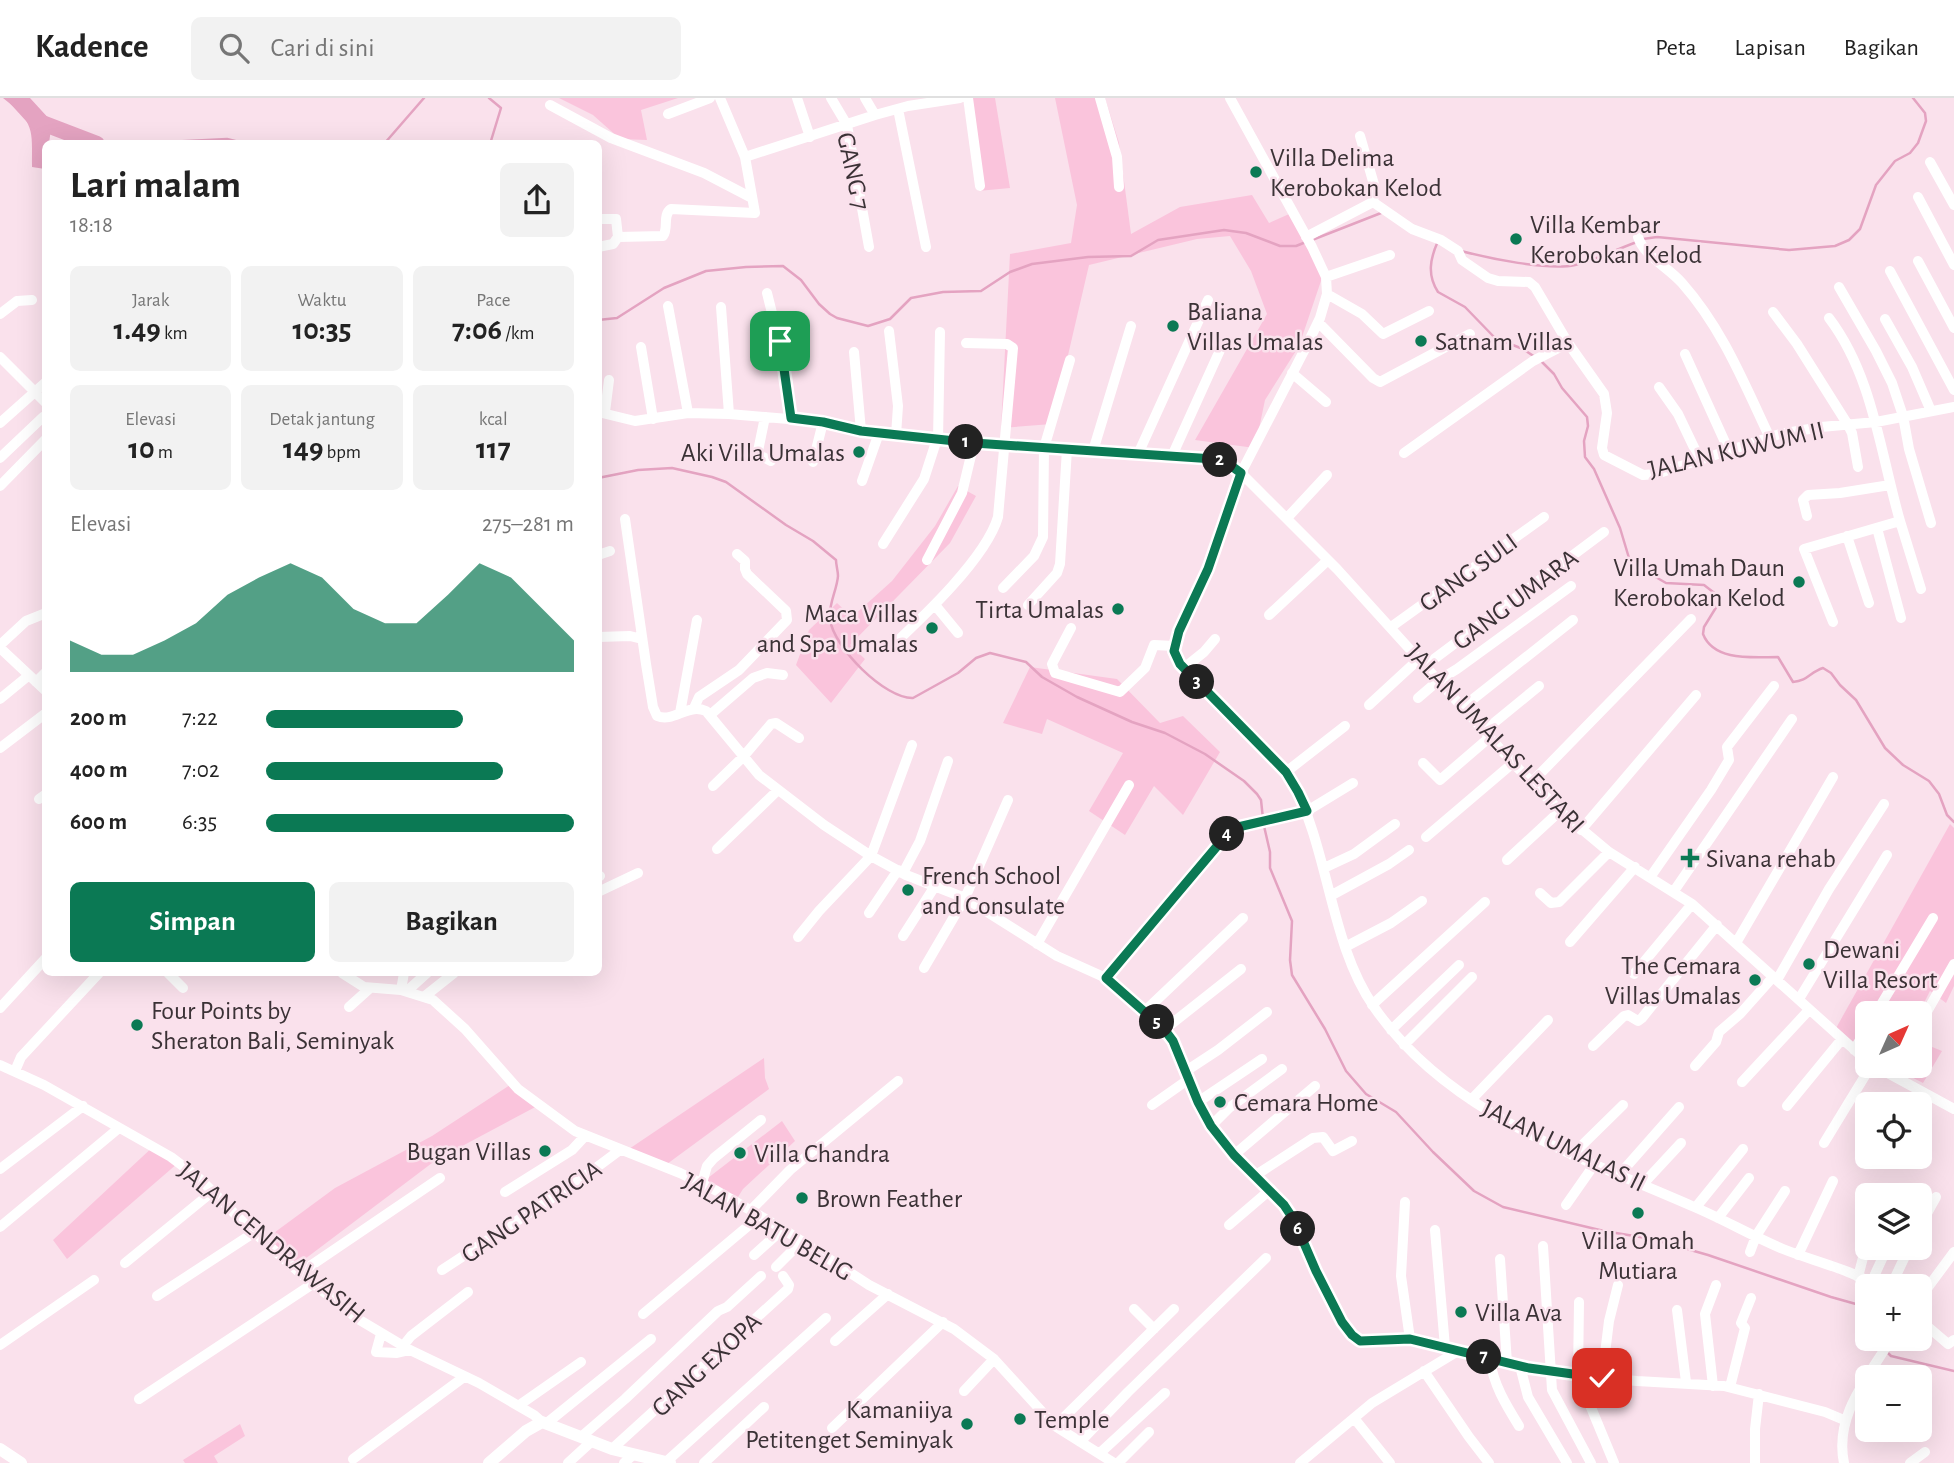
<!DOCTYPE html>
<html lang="id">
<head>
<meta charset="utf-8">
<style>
  body { margin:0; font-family:"Alegreya Sans",sans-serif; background:#f2f2f2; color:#222; height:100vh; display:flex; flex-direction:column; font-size:26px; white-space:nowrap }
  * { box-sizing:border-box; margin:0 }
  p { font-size:23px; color:#767676 }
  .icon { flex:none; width:38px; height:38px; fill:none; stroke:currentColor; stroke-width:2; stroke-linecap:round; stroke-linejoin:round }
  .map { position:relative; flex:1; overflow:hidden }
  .sheet { position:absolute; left:42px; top:42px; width:560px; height:836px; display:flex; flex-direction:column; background:#fff; border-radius:10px; box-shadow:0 7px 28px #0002 }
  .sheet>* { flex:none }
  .needle { width:46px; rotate:45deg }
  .tools { position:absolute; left:1855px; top:903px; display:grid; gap:14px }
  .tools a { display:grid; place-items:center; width:77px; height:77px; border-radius:10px; background:#fff; box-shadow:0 7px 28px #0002; font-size:35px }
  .pin { position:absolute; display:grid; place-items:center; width:60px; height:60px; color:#fff; margin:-30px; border-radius:14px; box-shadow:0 4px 10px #0006 }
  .km { position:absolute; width:35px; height:35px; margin:-18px; border-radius:50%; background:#222; color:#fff; font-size:19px; line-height:35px; text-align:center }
  .round { display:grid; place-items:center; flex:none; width:74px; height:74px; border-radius:10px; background:#f2f2f2 }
  .head { display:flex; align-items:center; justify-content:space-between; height:119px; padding:0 28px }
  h1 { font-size:38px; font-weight:700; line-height:52px }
  .figures { display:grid; grid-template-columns:repeat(3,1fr); gap:10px; height:119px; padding:7px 28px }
  .figures div { display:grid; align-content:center; border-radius:10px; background:#f2f2f2; text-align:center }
  .figures b { font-size:30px; font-weight:700 }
  .figures small { font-size:19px; font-weight:400 }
  .figures p { font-size:19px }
  .chart { height:196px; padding:14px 28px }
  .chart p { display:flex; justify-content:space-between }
  .chart svg { width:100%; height:126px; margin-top:7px; fill:#0b7954; opacity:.7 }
  .cta { display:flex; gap:14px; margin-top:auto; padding:14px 28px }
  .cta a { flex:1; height:80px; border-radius:10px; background:#0b7954; color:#fff; font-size:28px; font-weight:700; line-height:80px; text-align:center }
  .cta a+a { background:#f2f2f2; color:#222 }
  ul { padding:0 28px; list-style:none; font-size:23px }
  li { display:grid; grid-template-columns:112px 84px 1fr; align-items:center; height:52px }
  li i { height:18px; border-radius:9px; background:#0b7954 }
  header { display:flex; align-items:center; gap:42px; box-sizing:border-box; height:98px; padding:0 35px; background:#fff; border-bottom:2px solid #e0e0e0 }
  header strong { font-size:33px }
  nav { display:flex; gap:38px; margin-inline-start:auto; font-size:24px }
  .search { width:490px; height:63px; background:#f2f2f2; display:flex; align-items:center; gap:18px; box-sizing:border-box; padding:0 24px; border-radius:10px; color:#767676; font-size:26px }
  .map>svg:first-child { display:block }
  .green { fill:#fac4dc }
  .water { fill:#e4a3c1 }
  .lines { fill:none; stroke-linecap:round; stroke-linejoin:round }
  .stream { stroke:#e4a3c1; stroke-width:2.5 }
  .river { stroke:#e4a3c1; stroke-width:16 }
  .minor { stroke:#fff; stroke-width:10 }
  .major { stroke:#fff; stroke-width:12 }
  .route-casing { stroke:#fff; stroke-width:14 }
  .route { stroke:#0b7954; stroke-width:9 }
  .poi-dot { fill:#0b7954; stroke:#fae1ec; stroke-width:2.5 }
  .labels { text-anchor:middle; stroke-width:5; stroke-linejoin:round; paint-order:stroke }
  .poi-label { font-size:26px; fill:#3b3236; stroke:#fae1ec; text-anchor:start }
  .street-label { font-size:26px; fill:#3b3236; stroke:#fae1ec }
</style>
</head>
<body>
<header>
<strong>Kadence</strong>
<div class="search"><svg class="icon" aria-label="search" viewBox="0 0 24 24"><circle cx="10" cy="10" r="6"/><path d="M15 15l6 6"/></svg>Cari di sini</div>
<nav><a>Peta</a><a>Lapisan</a><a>Bagikan</a></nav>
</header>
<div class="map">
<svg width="1954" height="1365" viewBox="0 0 1954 1365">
  <rect width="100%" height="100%" fill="#fae1ec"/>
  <!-- green -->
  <path class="green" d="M559,0H678L641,12L647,42L620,41L593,17Z
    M963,0H995L1010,90L978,93Z
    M1055,0H1105L1119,45L1131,136L1180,109L1252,97L1269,125L1296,113L1325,171L1299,248L1265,302L1255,350L1195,342L1267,216L1251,173L1230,138L1197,141L1089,167L1052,326L1001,330L1010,156L1071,145L1077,107Z
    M958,388L976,398L950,445L850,547L865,561L831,605L796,567L809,532L837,505L852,519L892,483L935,428Z
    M1030,569L1117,581L1160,625L1183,618L1220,654L1183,717L1154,688L1125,737L1089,713L1123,655L1047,621L1042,636L1003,625Z
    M1950,726L1954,730V888L1946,905L1930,893L1919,915H1867V956L1856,950L1835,932Z
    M1920,944L1942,953L1923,985L1890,968H1920Z
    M764,960L765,980L769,991L667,1066L626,1053Z
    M513,985L541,1006L436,1062L297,1167L267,1140L335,1090L432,1038Z
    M782,1023L795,1043L743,1091L738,1099L704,1083Z
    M156,1046L178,1065L67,1161L53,1142Z
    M240,1326L245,1338L214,1358L218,1365H185L183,1362Z"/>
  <!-- water -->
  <path class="water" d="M3,0H30L52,24L49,45L46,46L45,71L32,69C32,31 35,25 3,0Z"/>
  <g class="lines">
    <!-- stream -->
    <path class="stream" d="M489,0L501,10L490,46
      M127,46L227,41L247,46
      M384,46L424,0
      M1643,141L1657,139L1789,152L1835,148L1849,142L1860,131L1876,87L1895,63L1910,55L1918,45L1926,23L1925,15L1913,0
      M1312,142L1381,115
      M1438,143C1430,161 1427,177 1438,194L1465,209L1495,240L1523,251L1535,259
      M1461,153C1488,160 1548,173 1575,167C1596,162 1617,151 1637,144
      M598,222L617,220L664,190L706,173L746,169L783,168L801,182L819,206L830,216L837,220L868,228L890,221L911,200L943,194L981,193L1010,174L1032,166L1088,159L1131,158L1158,142L1224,132L1246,135L1280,148H1296L1306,144
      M1540,262L1554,276L1562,290L1587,319L1588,328L1584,343L1585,359L1594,371L1620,430L1629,460L1640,470L1666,485L1704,487L1717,497L1720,503L1704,529L1703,536C1714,564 1754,559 1778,559L1793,584C1808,583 1810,574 1823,570L1831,575L1840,587L1856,602L1885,650L1903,667L1929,683L1939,696L1947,717L1954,724
      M598,380L638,372L672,370L712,379L726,384L786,427L813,443L836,462C836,467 838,473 838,478C837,492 828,507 830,521C833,549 885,601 913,600L958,575L976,560L990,555L1026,564L1042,579L1077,599L1132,624L1165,635L1205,656L1244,683L1257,696L1261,702L1263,721
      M1264,728L1270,754V770L1292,823L1290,862L1292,877L1325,931L1346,973L1366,996L1396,1014L1433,1054L1474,1093L1503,1109L1604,1133L1652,1141L1708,1157L1831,1199L1863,1208L1867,1211
      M1874,1241L1882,1250
      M1887,1254L1891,1258L1954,1273"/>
    <!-- river -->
    <path class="river" d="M16,0L37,23L97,46"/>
    <!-- minor -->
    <path class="minor" d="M797,0L810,39
      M831,0L847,27L869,149
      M865,0L875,17
      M968,0L980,88
      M1100,0L1117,59L1119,89
      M1230,0L1312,149L1326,179L1327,196L1320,220L1305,251L1241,375L1208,471L1179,533L1174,548L1178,562L1291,681C1330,753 1329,844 1374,909C1448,1016 1578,1058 1692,1108C1723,1121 1752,1138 1783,1151C1810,1162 1853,1172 1876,1188
      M550,7L611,40L704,75L752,100
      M898,11L926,149
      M668,16L710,0
      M1360,38L1375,90L1373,104
      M745,59L875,17L908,8L960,0
      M1930,64L1954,107
      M1918,99L1954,167
      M1373,104L1412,131L1441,142L1458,153L1462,162L1488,180L1498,183L1529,184L1535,189L1568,245L1604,296L1607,315L1602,350L1604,357L1643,377L1656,376L1780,336L1821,329L1876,324L1954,309
      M598,121H616L618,139L613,146L598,149
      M618,139L663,138C669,130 662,117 671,111L755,115L745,59L720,0
      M1306,139L1373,104
      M1638,139C1644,158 1668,169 1682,185C1722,230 1744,285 1769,338
      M1918,163L1954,230
      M1890,173L1954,292
      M1326,179L1390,157
      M1839,189L1876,253L1892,285L1903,318L1909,351L1931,425
      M767,195L782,255L791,320
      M1327,196L1362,216L1383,236L1429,213
      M668,208L688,315
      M721,209L729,316
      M1773,214L1797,246L1848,327L1852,335L1858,369
      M0,216L17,203L32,202
      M1829,220C1873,278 1880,354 1900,423L1804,451L1833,524
      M1885,221L1912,269L1931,313
      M1318,224L1373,280L1380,284L1470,236
      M889,233L898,308L896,337
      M641,249L653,321
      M854,254L861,333
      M1685,256L1729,353
      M0,259L46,305
      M1292,275L1326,304
      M1659,289L1678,316L1700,362
      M598,314L635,323L688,315L729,316L823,324L861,333L974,345L1214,361L1226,364L1241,375L1337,471L1513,665L1560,713L1609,754L1692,806L1867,963
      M605,314L609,282
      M765,319L758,353L759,357L771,363
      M0,325L46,284
      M938,342L940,234
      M1093,353L1131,228
      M1404,355L1533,263L1568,245
      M1138,356L1208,202
      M1172,358L1221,250
      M0,360L43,319
      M813,364L823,324
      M862,383L879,335
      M0,388L46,341
      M1807,418L1803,402L1808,397L1840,395L1890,387
      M1287,420L1327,377
      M625,421L646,566L653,609L657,618C674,625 687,605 706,613L759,677L824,727L871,758L906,777L965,800L1057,858L1106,880L1165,931L1173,943L1198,1004L1211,1028L1234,1057L1284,1106L1342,1224L1352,1237L1360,1243L1410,1241L1551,1275L1637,1283L1724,1288L1825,1314L1844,1322
      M1900,423L1921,491
      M1877,430L1901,520
      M1847,438L1869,505
      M883,446L924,381L937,341
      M598,457L610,453
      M927,462L962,395L974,345
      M1003,490L1034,458L1043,439L1044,350L1070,262
      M935,507L958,535
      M1028,507L1057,475L1060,466L1067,351
      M1269,517L1328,462
      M1391,529L1544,419
      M1071,530L1052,566L1055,575L1120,594L1145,570L1154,547L1174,548
      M598,539L630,538L642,541
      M0,547L26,523L46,515
      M891,549C923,519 986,460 998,419L1013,250L1007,246L966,245
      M0,550L46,593
      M1426,567L1604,434
      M1184,570L1204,554L1215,541
      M36,584L46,574
      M1418,600L1439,582L1457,571L1571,488
      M0,601L28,578
      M1369,607L1420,560
      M1463,609L1573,522
      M694,610L699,599L739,572L787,522L786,513L747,476L745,471V463L737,456
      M680,615L697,522
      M710,617L753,580L767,575L783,577
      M1484,633L1539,588
      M0,650L46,615
      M1423,665L1440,682L1490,639
      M1286,674L1345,628
      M1532,684L1691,521
      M713,688L743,659L771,626L776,625L799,640
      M39,701L46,696
      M1581,732L1696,597
      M1426,739L1513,665
      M717,751L777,693
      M1507,762L1560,713
      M1324,770L1354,756L1395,726
      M903,775L920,743L948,663
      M1651,778L1711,692L1729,662L1727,649L1774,588
      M598,779L600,778
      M1674,793L1792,621
      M598,794L638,775
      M1540,795L1551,805L1559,804L1609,754
      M1332,797L1389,766L1409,752
      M869,815L898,772
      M903,838L935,788
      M798,839L819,813L871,758L912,647
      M1570,844L1635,769
      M1736,845L1833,679
      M1037,846L1129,687
      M1345,849L1391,825L1422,803
      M924,870L965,800L1008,702
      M168,875L183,890
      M342,875L364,889L401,892L433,902L465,931L518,991L575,1033L680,1075L717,1093L783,1131L869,1187L954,1231L994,1261L1055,1328L1114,1365
      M1634,876L1692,806
      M1106,880L1229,734L1238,729L1307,713L1353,685
      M1777,882L1829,791L1884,706
      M401,892L404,875
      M407,893L427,875
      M425,898L454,875
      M1799,901L1887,757
      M1372,907L1485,804
      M349,909L369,891
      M0,910L46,860
      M1145,913L1243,820
      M1876,915L1933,820
      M1920,926L1954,866
      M1165,931L1241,871
      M1391,932L1459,867
      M1404,947L1472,879
      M1593,948L1624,918L1628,917L1638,923L1642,920L1717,827
      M1854,952L1867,930
      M0,967L44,987L171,1059L200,1081L248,1129L300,1175L358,1221L410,1252L479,1285L534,1317L542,1324
      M1695,968L1716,944L1719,934L1740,916L1773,879
      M1875,968L1954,1011
      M15,973L21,959L99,875
      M1186,973L1218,952L1267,914
      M1742,984L1809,912
      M1471,1002L1548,922
      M1198,1004L1262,961
      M1152,1007L1189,981
      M1787,1008L1842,941
      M1211,1028L1229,1010L1282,971
      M1824,1045L1871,968
      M1234,1057L1315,988
      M1572,1057L1623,1007
      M0,1071L83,1008
      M1256,1077L1313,1040L1323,1039L1333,1053L1352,1043
      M1619,1077L1679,1009
      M702,1085L707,1068L714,1060L761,1022
      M1642,1087L1681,1045
      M505,1094L572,1052L585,1038
      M1405,1104L1401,1178L1410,1241
      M1566,1107L1594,1067
      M1696,1109L1743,1051
      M751,1112L790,1072L898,983
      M1718,1120L1749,1080
      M1229,1127L1271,1091
      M1920,1128L1936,1099
      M0,1129L119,1030
      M1435,1132L1445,1249
      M1543,1148L1552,1292L1591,1365
      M1750,1154L1756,1138L1785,1093
      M754,1157L783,1131
      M1798,1157L1833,1083
      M1500,1161L1507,1265
      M125,1165L212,1094
      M776,1169L802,1143
      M442,1172L581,1081L620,1052
      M300,1175L440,1080
      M1858,1179L1867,1144
      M1871,1185L1887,1150
      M1891,1188L1909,1150
      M157,1198L255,1134
      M1920,1200L1954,1154
      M1579,1204L1578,1278L1614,1365
      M1134,1211L1154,1231
      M1677,1212L1686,1284
      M643,1216L760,1118
      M1920,1222L1948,1246L1954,1242
      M381,1236L376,1254L397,1255L410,1252
      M835,1243L888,1196
      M0,1247L94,1182
      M403,1248L411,1238L468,1194
      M1490,1261C1493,1286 1506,1307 1519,1328
      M1520,1268L1528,1299L1567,1365
      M1424,1273L1469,1339L1489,1365
      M1602,1280L1609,1223L1618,1187
      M1713,1288L1705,1216L1716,1187
      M1730,1289L1745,1230L1741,1225L1751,1200
      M964,1293L994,1261
      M139,1301L314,1185
      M518,1308L581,1264
      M1354,1320L1390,1365
      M547,1325L651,1241
      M1055,1328L1174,1211
      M832,1330L943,1224
      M581,1339L625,1301L718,1213L727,1209L761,1178
      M1080,1344L1128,1294L1266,1160
      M612,1351L788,1191L789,1187L783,1178
      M1100,1355L1165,1295
      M353,1361L464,1279
      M666,1364L826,1220
      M568,1365L592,1343
      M624,1365L633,1357
      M704,1365L764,1309
      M1118,1365L1149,1334
      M1300,1365L1372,1305L1458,1253
      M1755,1365V1331L1759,1296
      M1844,1365C1834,1317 1868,1280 1891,1241
      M1910,1365L1925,1354"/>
    <!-- major -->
    <path class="major" d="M0,1351L21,1365
      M489,1365L526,1333L542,1324L612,1351L670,1365"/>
  </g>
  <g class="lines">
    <defs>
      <path id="route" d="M780,243L791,320L823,324L861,333L974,345L1214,361L1226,364L1241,375L1208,471L1179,533L1174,553L1180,566L1286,674L1298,694L1307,713L1238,729L1229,734L1106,880L1164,931L1173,943L1198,1004L1211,1028L1234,1057L1284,1107L1294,1122L1316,1173L1342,1224L1352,1237L1360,1243L1410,1241L1529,1270L1602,1280"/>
    </defs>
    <!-- route casing -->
    <use href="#route" class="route-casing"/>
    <!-- route -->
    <use href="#route" class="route"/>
  </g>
  <!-- markers -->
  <g class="poi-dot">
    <circle cx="1256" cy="74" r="7"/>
    <circle cx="1516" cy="141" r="7"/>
    <circle cx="1173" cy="228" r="7"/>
    <circle cx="1421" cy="243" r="7"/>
    <circle cx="859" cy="354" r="7"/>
    <circle cx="1799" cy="484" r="7"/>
    <circle cx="1118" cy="511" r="7"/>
    <circle cx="932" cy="530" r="7"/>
    <path d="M1686.5 749.5h7v7h7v7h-7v7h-7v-7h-7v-7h7z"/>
    <circle cx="908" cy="792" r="7"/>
    <circle cx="1809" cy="866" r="7"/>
    <circle cx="1755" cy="882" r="7"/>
    <circle cx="137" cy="927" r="7"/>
    <circle cx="1220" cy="1004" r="7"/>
    <circle cx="545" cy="1053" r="7"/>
    <circle cx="740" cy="1055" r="7"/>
    <circle cx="802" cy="1100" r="7"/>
    <circle cx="1638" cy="1115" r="7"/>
    <circle cx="1461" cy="1214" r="7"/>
    <circle cx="1020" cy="1321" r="7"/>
    <circle cx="967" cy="1326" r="7"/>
  </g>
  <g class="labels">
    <!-- poi labels -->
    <g class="poi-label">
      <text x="1270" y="68">Villa Delima<tspan x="1270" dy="30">Kerobokan Kelod</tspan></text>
      <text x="1530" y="135">Villa Kembar<tspan x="1530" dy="30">Kerobokan Kelod</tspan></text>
      <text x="1187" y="222">Baliana<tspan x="1187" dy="30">Villas Umalas</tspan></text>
      <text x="1435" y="252">Satnam Villas</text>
      <text x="845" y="363" text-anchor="end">Aki Villa Umalas</text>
      <text x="1785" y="478" text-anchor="end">Villa Umah Daun<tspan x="1785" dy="30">Kerobokan Kelod</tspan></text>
      <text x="1104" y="520" text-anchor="end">Tirta Umalas</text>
      <text x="918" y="524" text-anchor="end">Maca Villas<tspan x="918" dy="30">and Spa Umalas</tspan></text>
      <text x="1706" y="769">Sivana rehab</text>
      <text x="922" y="786">French School<tspan x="922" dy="30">and Consulate</tspan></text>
      <text x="1823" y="860">Dewani<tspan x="1823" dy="30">Villa Resort</tspan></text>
      <text x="1741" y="876" text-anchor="end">The Cemara<tspan x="1741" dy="30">Villas Umalas</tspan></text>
      <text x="151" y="921">Four Points by<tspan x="151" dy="30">Sheraton Bali, Seminyak</tspan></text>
      <text x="1234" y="1013">Cemara Home</text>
      <text x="531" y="1062" text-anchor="end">Bugan Villas</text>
      <text x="754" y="1064">Villa Chandra</text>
      <text x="816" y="1109">Brown Feather</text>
      <text x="1638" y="1151" text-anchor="middle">Villa Omah<tspan x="1638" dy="30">Mutiara</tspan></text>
      <text x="1475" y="1223">Villa Ava</text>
      <text x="953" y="1320" text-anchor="end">Kamaniiya<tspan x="953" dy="30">Petitenget Seminyak</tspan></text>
      <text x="1034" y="1330">Temple</text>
    </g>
    <!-- street labels -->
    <g class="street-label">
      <text transform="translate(854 73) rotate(78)" y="9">GANG 7</text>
      <text transform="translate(1736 351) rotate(-13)" y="9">JALAN KUWUM II</text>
      <text transform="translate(1468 474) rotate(-36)" y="9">GANG SULI</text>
      <text transform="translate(1515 501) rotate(-37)" y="9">GANG UMARA</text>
      <text transform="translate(1496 640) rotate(47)" y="9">JALAN UMALAS LESTARI</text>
      <text transform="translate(1564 1047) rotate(26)" y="9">JALAN UMALAS II</text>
      <text transform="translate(531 1113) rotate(-34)" y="9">GANG PATRICIA</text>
      <text transform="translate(768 1128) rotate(30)" y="9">JALAN BATU BELIG</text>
      <text transform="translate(272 1144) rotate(40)" y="9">JALAN CENDRAWASIH</text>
      <text transform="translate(706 1266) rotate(-43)" y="9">GANG EXOPA</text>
    </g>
  </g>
</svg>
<div class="tools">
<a><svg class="needle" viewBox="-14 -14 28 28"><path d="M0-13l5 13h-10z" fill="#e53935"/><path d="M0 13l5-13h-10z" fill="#767676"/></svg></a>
<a><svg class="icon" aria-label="locate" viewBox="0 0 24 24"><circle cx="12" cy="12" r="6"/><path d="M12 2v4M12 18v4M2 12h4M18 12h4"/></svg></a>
<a><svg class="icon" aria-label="layers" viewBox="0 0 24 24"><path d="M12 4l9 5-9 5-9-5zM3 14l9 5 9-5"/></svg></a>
<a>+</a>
<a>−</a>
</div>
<div class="pin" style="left:780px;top:243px;background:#1e9e55"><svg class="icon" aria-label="arrive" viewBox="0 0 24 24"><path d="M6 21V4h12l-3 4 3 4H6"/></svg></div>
<div class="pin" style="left:1602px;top:1280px;background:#d93025"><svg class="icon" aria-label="check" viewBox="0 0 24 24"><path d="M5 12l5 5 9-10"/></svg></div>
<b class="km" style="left:966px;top:344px">1</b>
<b class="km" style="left:1220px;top:362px">2</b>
<b class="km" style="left:1197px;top:584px">3</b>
<b class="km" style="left:1227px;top:736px">4</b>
<b class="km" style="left:1157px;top:924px">5</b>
<b class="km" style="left:1298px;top:1131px">6</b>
<b class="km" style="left:1484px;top:1259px">7</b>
<section class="sheet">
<div class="head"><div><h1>Lari malam</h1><p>18:18</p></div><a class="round"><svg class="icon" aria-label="share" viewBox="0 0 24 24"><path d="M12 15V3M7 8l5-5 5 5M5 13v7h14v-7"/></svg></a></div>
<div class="figures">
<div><p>Jarak</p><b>1.49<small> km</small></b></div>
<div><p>Waktu</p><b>10:35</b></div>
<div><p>Pace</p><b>7:06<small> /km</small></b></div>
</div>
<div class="figures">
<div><p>Elevasi</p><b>10<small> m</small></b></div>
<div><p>Detak jantung</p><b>149<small> bpm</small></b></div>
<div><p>kcal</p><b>117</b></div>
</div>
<div class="chart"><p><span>Elevasi</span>275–281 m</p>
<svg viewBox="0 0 160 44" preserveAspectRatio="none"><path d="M0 44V33L10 38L20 38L30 33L40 27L50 17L60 11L70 6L80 11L90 22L100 27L110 27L120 17L130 6L140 11L150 22L160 33V44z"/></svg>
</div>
<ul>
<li><b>200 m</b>7:22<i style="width:64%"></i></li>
<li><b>400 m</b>7:02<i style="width:77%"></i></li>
<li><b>600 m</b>6:35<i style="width:100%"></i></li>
</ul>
<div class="cta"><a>Simpan</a><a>Bagikan</a></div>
</section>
</div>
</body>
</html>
